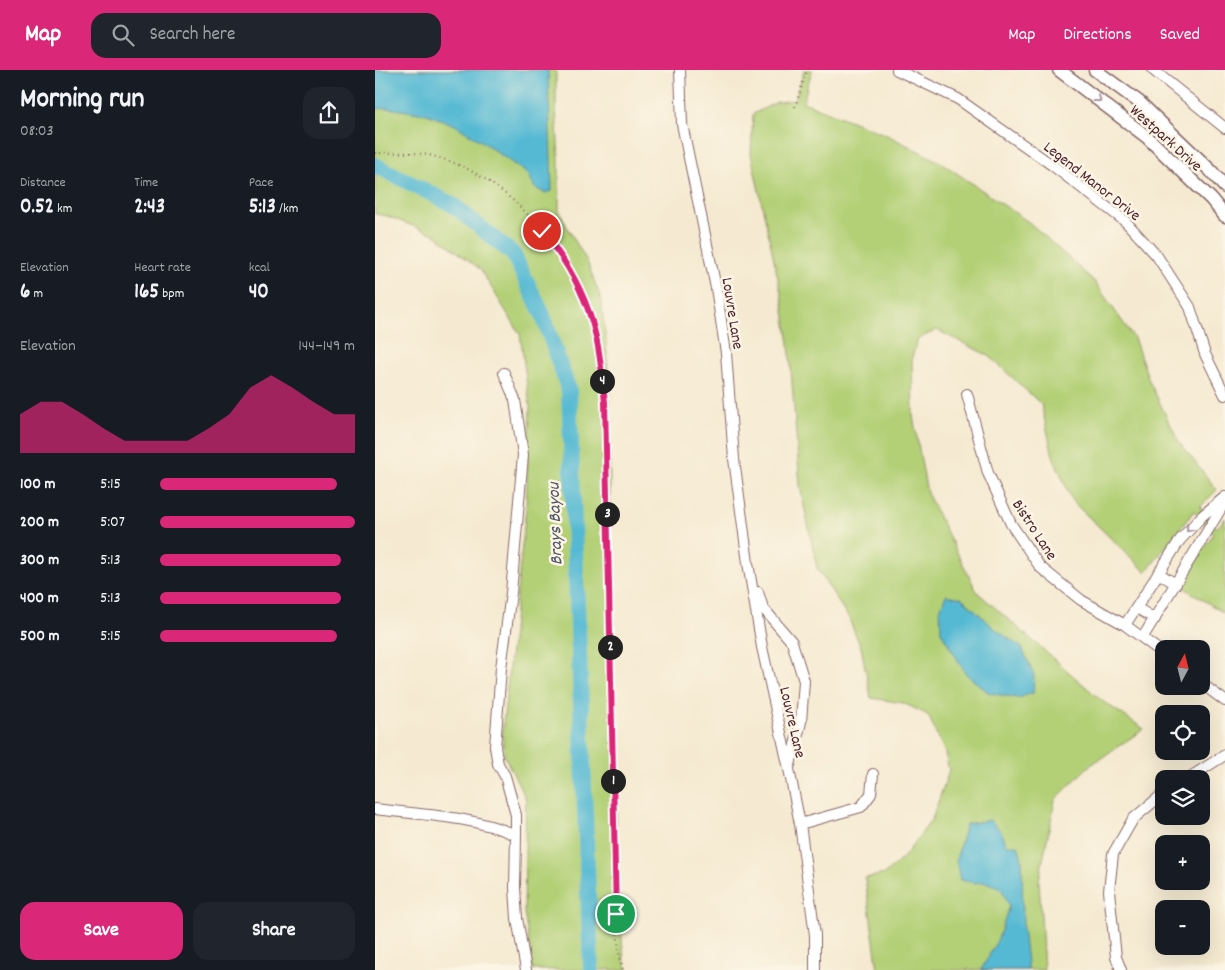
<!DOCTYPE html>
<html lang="en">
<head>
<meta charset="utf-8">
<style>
  body { margin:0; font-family:Dekko,sans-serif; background:#20242c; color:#f1f3f6; height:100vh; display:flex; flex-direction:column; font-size:19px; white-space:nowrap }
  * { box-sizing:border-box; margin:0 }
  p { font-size:16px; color:#9ea1a6 }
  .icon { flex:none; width:28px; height:28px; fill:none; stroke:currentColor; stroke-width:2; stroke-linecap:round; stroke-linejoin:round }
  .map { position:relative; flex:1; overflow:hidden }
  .sheet { display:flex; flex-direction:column; background:#171b24; width:375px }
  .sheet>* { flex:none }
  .needle { width:32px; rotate:7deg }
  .controls { position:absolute; left:780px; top:570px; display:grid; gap:10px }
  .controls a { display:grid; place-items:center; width:55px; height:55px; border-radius:10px; background:#171b24; box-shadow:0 5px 20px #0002; font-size:25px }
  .pin { position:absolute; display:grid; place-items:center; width:42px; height:42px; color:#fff; margin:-21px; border:2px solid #fff; border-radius:50%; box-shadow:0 1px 5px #0007 }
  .km { position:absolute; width:25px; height:25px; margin:-12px; border-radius:50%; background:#222; color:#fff; font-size:14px; line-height:25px; text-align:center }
  .round { display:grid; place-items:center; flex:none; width:52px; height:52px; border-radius:15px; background:#20242c }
  .summary { display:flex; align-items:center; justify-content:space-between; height:85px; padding:0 20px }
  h1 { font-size:28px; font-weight:800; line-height:38px }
  .figures { display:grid; grid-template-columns:repeat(3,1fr); gap:8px; height:85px; padding:5px 20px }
  .figures div { display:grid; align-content:center }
  .figures b { font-size:21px; font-weight:800 }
  .figures small { font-size:14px; font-weight:400 }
  .figures p { font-size:14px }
  .chart { height:140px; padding:10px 20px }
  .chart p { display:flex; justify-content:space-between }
  .chart svg { width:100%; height:90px; margin-top:5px; fill:#db2777; opacity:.7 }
  .action { display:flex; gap:10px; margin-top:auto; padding:10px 20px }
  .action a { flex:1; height:58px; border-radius:15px; background:#db2777; color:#fff; font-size:20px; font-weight:800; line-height:58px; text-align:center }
  .action a+a { background:#20242c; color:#f1f3f6 }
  ul { padding:0 20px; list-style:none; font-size:16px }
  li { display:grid; grid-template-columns:80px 60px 1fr; align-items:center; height:38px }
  li i { height:12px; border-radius:6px; background:#db2777 }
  header { display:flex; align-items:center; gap:30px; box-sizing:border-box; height:70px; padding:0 25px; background:#db2777; color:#fff }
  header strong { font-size:24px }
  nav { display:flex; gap:28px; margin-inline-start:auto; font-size:18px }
  .search { width:350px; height:45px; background:#20242c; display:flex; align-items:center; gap:12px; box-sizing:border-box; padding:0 18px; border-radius:15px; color:#9ea1a6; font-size:19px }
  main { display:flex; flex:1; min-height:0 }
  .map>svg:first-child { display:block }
  .green { fill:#b3d077; stroke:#7e7851 }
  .water { fill:#54b9d3; stroke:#4f6c7f }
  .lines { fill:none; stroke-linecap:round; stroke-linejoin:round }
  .river { stroke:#54b9d3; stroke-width:16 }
  .minor-casing { stroke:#866665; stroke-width:12 }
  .major-casing { stroke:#866665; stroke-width:15 }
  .path { stroke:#866665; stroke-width:2; stroke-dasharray:1 4; stroke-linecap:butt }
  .minor { stroke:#fff; stroke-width:10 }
  .major { stroke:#fff; stroke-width:12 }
  .oneway { stroke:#ae9aa0 }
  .route-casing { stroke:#fff; stroke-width:10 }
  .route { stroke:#db2777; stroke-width:6 }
  .labels { text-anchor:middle; stroke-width:5; stroke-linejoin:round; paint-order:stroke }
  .street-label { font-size:16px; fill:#4a1f2b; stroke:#fcf5e5 }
  .water-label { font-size:18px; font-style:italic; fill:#4e5566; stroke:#fcf5e5 }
</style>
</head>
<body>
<header>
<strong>Map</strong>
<div class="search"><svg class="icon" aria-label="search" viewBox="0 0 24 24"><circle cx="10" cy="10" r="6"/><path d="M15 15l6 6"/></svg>Search here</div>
<nav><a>Map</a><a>Directions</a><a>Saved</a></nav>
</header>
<main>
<section class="sheet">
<div class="summary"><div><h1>Morning run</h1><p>08:03</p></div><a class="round"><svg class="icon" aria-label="share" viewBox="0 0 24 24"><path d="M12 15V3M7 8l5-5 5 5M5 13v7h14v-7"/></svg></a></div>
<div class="figures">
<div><p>Distance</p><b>0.52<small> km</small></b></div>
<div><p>Time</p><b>2:43</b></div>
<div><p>Pace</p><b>5:13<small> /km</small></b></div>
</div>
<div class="figures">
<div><p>Elevation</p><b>6<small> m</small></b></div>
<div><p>Heart rate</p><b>165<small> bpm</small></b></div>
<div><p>kcal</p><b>40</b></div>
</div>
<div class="chart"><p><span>Elevation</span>144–149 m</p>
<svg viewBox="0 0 160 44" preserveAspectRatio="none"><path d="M0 44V25L10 19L20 19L30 25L40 32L50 38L60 38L70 38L80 38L90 32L100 25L110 12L120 6L130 12L140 19L150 25L160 25V44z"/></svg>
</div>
<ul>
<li><b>100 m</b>5:15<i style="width:91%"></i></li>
<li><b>200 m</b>5:07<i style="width:100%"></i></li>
<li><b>300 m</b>5:13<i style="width:93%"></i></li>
<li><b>400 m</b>5:13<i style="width:93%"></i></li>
<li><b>500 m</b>5:15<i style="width:91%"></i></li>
</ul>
<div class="action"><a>Save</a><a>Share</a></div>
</section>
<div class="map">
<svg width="850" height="900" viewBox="0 0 850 900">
  <rect width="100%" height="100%" fill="#fcf5e5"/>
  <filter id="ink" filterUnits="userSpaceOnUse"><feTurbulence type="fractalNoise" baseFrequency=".02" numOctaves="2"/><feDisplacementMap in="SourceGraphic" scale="10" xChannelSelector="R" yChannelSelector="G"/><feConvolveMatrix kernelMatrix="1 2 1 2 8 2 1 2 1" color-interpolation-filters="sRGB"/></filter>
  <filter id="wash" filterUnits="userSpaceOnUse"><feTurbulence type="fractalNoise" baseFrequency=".0096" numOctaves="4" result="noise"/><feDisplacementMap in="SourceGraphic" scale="20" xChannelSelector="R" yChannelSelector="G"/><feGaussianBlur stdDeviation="1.12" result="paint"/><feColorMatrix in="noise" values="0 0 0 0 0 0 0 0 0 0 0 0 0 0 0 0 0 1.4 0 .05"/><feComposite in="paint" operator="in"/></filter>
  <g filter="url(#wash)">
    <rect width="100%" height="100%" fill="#f5ead1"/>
    <!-- green -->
    <path class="green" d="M0,0H181V38L184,90V140L193,159L212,191L226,229L231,270L234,318L236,524L243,828L249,890L253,900H158L149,842L151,729L129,685L127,664L151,438L155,337L145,264L105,199L59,164L12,146L0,144Z
      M429,0H437L428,32L512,65L567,93L655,153L719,211L759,268L775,313L804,372L842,420L825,437L842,458L850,448V544L805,515L838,464L819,441L771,502L697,431L678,386L666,334L614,286L562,260L543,269L537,287L538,346L552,423L602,522L726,630L769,659L713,697L680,730L664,810L669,900H503L490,808L510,804L529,787L557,749L574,701L570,683L553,645L528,633L496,628L486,577L473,547L442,498L425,416L414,274L407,227L376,84L378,44L402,32L420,30Z"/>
    <!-- water -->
    <path class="water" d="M0,0H173L177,121L169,123L159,117L154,105L109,73L80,55L52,44L12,38L0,39Z
      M571,525L587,528L619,558L647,578L659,605L658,623L643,628L614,623L591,604L566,562L565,540Z
      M615,750L626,761L632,775H643L647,789L648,859L653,900H606L623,869L634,836L626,818L610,812L600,813L585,810L581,790L591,754Z"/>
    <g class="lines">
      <!-- river -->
      <path class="river" d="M0,95L78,135L138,184L167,243L194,321L216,900"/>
    </g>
  </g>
  <g filter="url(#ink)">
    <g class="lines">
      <defs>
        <path id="minor" d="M305,0L307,54L341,218L351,283L359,389L373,493L387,577L414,699L425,754L440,865V900
          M522,0L583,29L677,95L751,152L782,186L815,237L830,284L850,325
          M778,0L850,58
          M129,303L140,330L148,385L136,523L126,598L120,677L123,694L130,706L141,745V765
          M592,324L613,403L636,454L665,497L706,530L750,555L789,584
          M783,503L801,514
          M383,522L388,538L417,572L429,611L426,652L415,695
          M762,538L780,549
          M750,555L805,470L827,446L850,427
          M768,567L850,432
          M826,613L850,631
          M812,709L850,685
          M0,739C47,745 97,746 141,765L140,818L142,848L151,900
          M425,754L486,737L496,724L498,704
          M746,900L741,887L734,821L738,784L758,749L789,723"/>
        <path id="major" d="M684,0L772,67L836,129L850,146
          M720,0L764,32L836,101L850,117"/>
      </defs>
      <!-- minor casing -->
      <use href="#minor" class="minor-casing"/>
      <!-- major casing -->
      <use href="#major" class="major-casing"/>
      <!-- path -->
      <path class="path" d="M420,37L432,0
        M0,83C21,83 44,81 65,88C135,109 194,181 216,249C227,281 229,317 231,351L241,844L244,884L248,900"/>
      <!-- minor -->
      <use href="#minor" class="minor"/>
      <!-- major -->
      <use href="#major" class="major"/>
    </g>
    <!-- one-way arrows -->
    <defs><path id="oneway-chevron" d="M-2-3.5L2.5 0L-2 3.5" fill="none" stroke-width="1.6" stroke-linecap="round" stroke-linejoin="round" transform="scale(1.25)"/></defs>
    <g class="oneway">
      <use href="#oneway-chevron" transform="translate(723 29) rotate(37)"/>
      <use href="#oneway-chevron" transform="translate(814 459) rotate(132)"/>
    </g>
  </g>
  <g class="lines" filter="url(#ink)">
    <defs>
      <path id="route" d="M167,161C191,190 211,225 220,263C226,285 227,309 230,332L241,844"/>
    </defs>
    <!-- route casing -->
    <use href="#route" class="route-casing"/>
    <!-- route -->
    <use href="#route" class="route"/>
  </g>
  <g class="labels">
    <!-- street labels -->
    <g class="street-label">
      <text transform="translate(792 67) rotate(42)" y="6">Westpark Drive</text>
      <text transform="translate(718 110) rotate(38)" y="6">Legend Manor Drive</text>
      <text transform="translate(359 243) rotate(81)" y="6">Louvre Lane</text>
      <text transform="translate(661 459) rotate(57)" y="6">Bistro Lane</text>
      <text transform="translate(419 652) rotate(77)" y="6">Louvre Lane</text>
    </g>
    <!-- water labels -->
    <g class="water-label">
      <text transform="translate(179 454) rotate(-92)" y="6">Brays Bayou</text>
    </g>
  </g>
</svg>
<div class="controls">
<a><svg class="needle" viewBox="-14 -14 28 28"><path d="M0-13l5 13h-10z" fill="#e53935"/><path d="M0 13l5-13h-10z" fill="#9ea1a6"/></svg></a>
<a><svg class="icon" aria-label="locate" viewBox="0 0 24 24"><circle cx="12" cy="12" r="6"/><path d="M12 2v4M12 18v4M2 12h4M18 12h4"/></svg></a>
<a><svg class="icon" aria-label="layers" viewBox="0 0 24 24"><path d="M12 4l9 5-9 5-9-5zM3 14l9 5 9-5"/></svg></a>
<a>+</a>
<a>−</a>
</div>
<div class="pin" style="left:241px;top:844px;background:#1e9e55"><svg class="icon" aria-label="arrive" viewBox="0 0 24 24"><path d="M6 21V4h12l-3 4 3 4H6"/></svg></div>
<div class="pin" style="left:167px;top:161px;background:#d93025"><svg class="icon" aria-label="check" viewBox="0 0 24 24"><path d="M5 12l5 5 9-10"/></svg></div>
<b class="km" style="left:238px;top:711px">1</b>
<b class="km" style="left:235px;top:577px">2</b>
<b class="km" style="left:232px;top:444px">3</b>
<b class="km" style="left:227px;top:311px">4</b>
</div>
</main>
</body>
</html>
